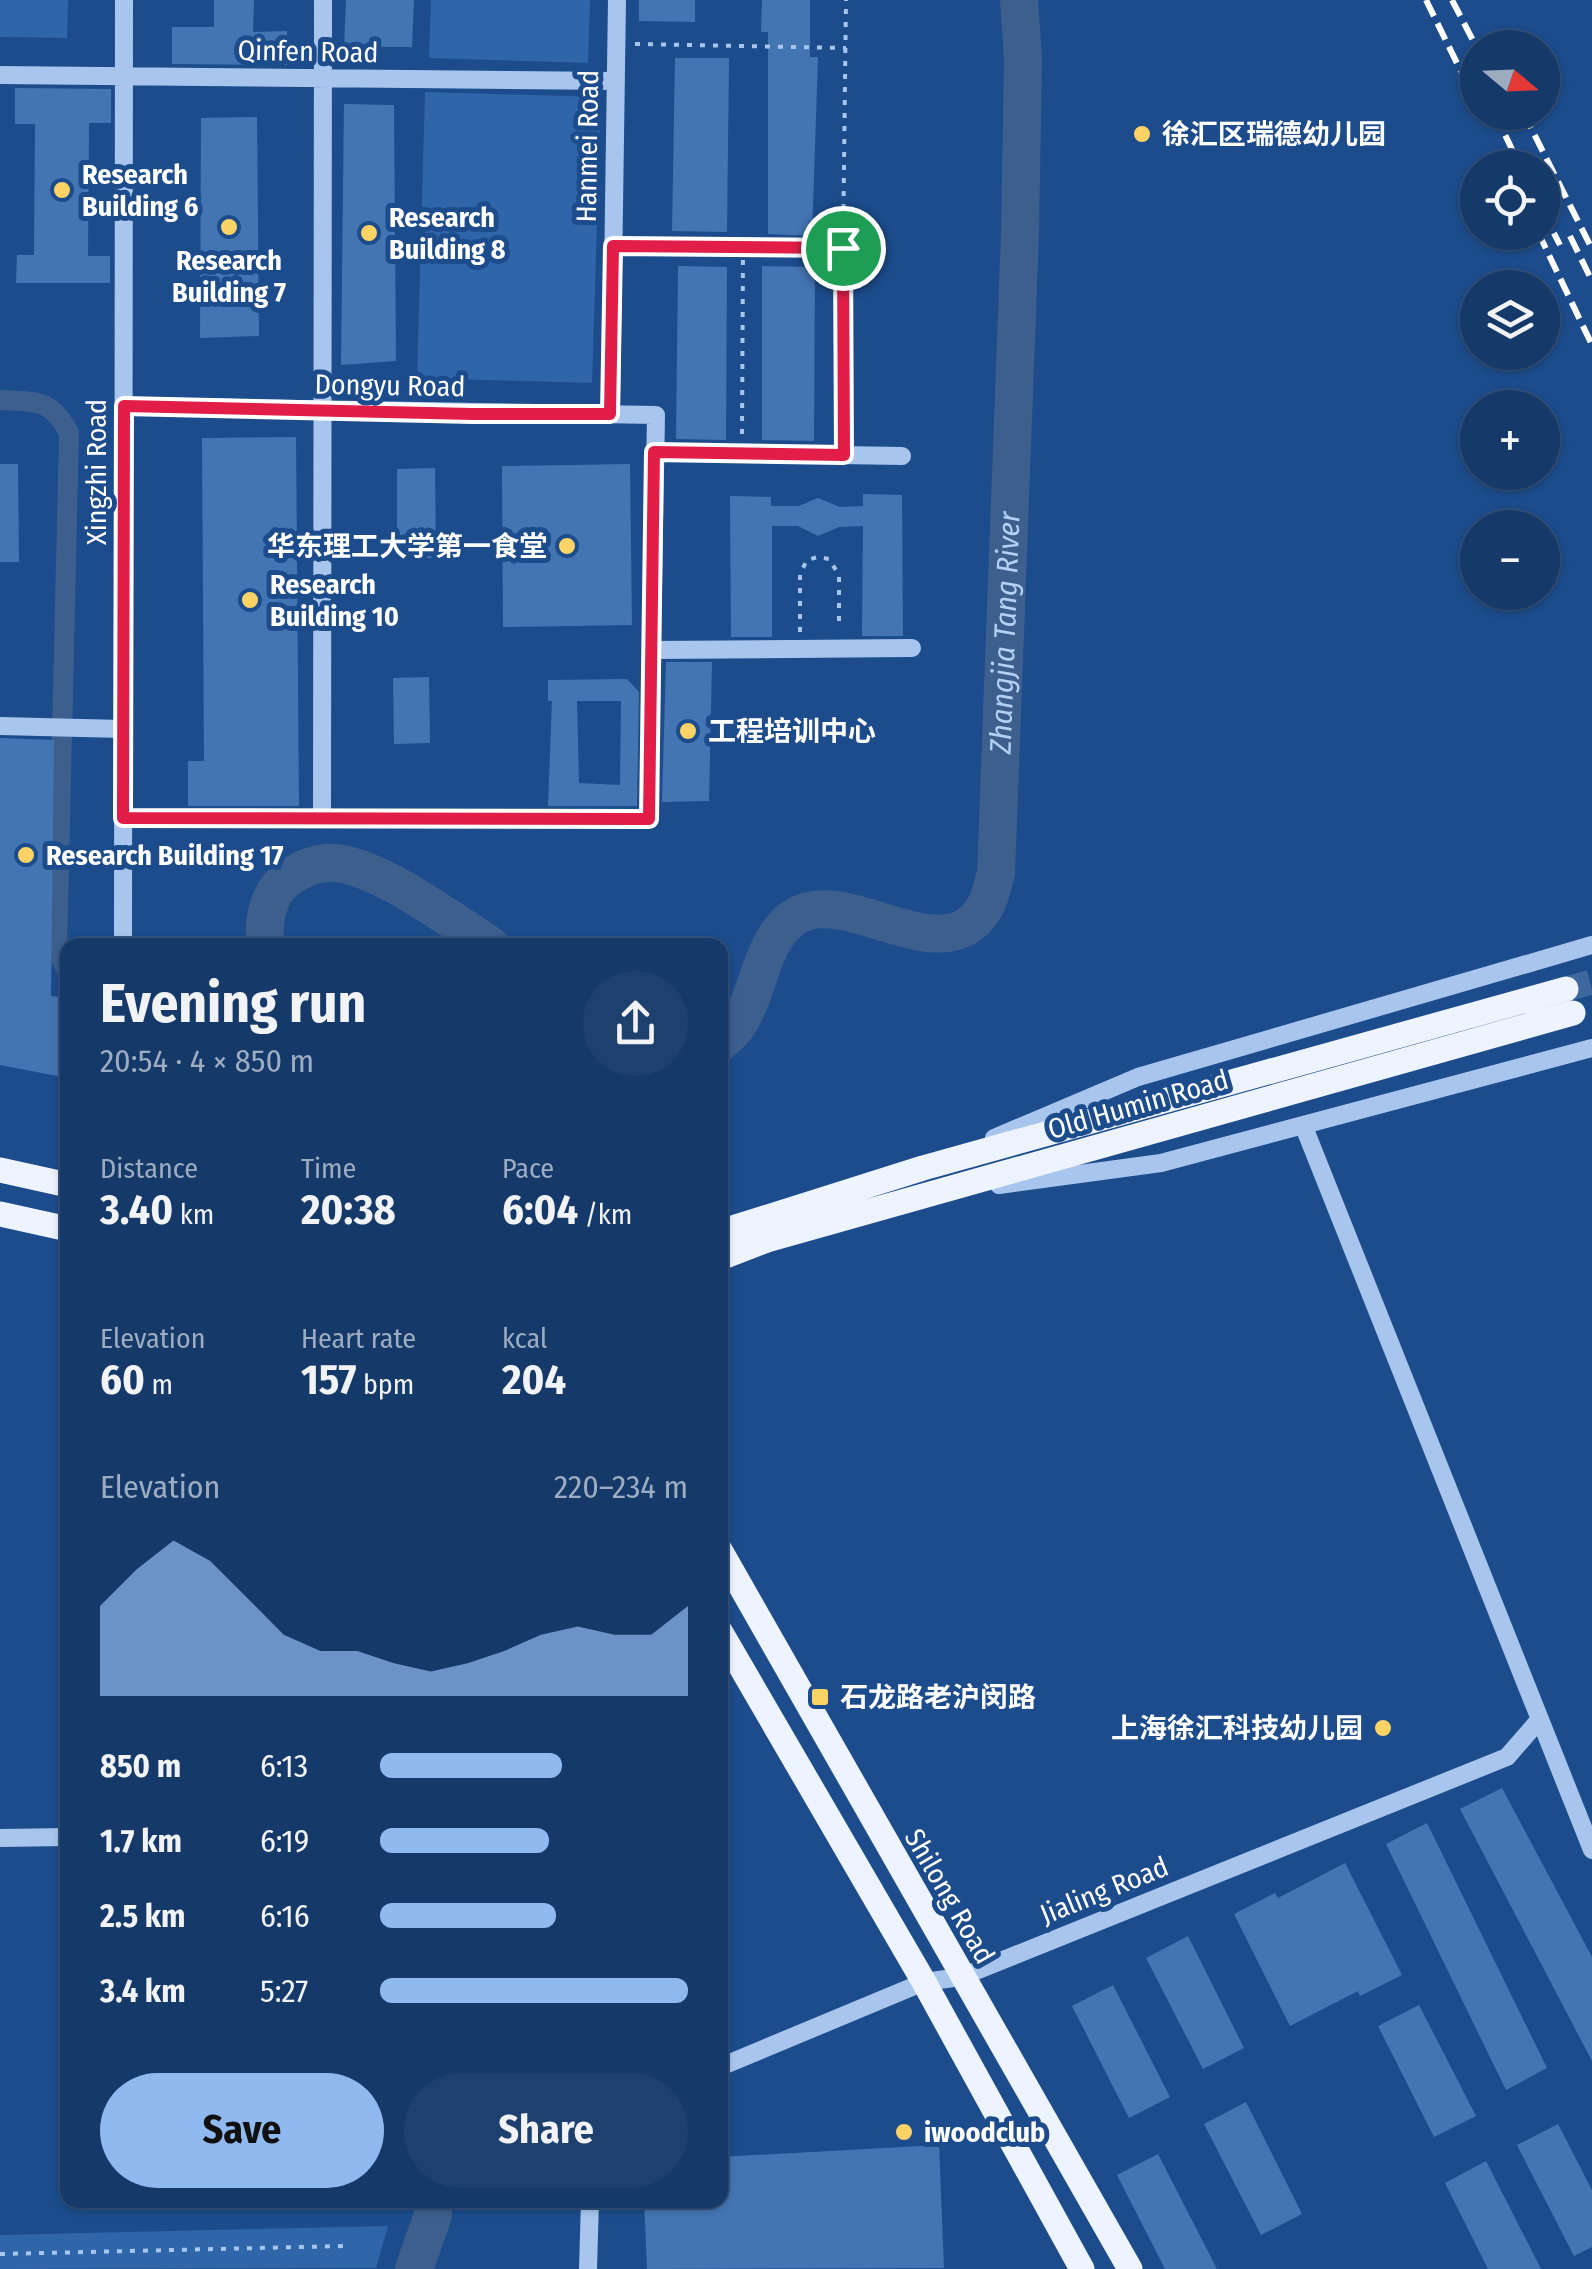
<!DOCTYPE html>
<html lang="en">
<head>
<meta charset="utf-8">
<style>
  body { margin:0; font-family:"Fira Sans Condensed","Noto Sans SC",sans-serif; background:#1e406f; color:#f1f3f6; height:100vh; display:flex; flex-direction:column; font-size:38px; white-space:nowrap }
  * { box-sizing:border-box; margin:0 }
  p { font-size:32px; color:#9dacc0 }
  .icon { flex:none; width:55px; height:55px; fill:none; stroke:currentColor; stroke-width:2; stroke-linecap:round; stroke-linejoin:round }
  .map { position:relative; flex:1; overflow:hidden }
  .panel { position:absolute; left:60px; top:938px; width:668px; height:1270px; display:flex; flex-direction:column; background:#153969; border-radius:20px; box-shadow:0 2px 8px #0004,0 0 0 2px #34537d }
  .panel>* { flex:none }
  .needle { width:65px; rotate:109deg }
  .buttons { position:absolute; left:1460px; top:30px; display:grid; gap:20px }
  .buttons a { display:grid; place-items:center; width:100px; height:100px; border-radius:50%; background:#153969; box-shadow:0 2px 8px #0004,0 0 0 2px #34537d; font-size:50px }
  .pin { position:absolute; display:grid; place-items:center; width:85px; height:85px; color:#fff; margin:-42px; border:5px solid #fff; border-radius:50%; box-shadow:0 2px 10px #0007 }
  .round { display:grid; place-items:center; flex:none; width:105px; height:105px; border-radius:52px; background:#1e406f }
  .head { display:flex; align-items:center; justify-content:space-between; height:170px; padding:0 40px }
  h1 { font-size:55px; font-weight:700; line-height:75px }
  .stats { display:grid; grid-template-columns:repeat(3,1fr); gap:15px; height:170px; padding:10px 40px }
  .stats div { display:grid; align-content:center }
  .stats b { font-size:42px; font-weight:700 }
  .stats small { font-size:28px; font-weight:400 }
  .stats p { font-size:28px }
  .chart { height:280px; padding:20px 40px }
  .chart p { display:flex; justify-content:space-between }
  .chart svg { width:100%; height:180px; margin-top:10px; fill:#90b9f0; opacity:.7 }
  .primary-button { display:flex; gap:20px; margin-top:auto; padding:20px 40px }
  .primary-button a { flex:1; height:115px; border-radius:60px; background:#90b9f0; color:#111; font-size:40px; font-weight:700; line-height:115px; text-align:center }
  .primary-button a+a { background:#1e406f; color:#f1f3f6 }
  ul { padding:0 40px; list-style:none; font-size:32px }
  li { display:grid; grid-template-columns:160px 120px 1fr; align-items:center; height:75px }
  li i { height:25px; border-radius:12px; background:#90b9f0 }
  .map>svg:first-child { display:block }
  .green { fill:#2f65a9 }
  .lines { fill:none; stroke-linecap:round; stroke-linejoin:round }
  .canal { stroke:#3d5f8e; stroke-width:20 }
  .river { stroke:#3d5f8e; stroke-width:38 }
  .building { fill:#4475b3; fill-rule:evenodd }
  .major-tunnel { stroke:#3e679d; stroke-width:25; stroke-dasharray:25 12; stroke-linecap:butt }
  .path { stroke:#a8c6ed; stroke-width:4; stroke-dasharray:5 8; stroke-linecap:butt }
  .minor { stroke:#a8c6ed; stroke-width:18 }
  .major { stroke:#eef4ff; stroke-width:25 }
  .rail { stroke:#fff; stroke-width:6; stroke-dasharray:18 8; stroke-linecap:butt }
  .route-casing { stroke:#fff; stroke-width:20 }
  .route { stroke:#e11d48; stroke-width:12 }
  .poi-dot { fill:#fdd366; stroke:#1c4c8c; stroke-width:4 }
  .labels { text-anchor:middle; stroke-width:10; stroke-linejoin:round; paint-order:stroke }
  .street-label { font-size:28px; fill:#fff; stroke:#1c4c8c }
  .poi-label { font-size:28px; font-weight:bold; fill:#fff; stroke:#1c4c8c; text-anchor:start }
  .water-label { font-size:30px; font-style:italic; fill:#b4d1f4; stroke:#1c4c8c }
</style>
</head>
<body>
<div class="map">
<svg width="1592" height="2269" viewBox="0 0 1592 2269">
  <rect width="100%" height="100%" fill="#1c4c8c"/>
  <!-- green -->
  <path class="green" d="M0,0H68L67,38L0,37Z
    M431,0H590L588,63L429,58Z
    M425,92L601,97L592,383L417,378Z
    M388,2226L376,2268L0,2269V2235Z"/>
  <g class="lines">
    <!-- canal -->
    <path class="canal" d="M0,400C36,402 51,398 69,433L57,952L68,972"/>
    <!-- river -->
    <g class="river">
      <path d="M265,945C263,920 268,890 290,877C300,870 314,864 326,863C370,859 452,921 490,945"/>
      <path id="s1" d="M720,1043C725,1038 732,1033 736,1027C760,995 760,936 798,915C852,886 949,979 987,903C991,894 993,883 996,874L1020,233L1023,59L1019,0"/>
      <path d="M414,2269L433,2215V2200"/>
    </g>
  </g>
  <!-- building -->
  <path class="building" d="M214,0H254L253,32L287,31L288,65L172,64V27H214Z
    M346,0H414L412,47H344Z
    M639,0H695V22L639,21Z
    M762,0H810V57H818L812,236L768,234V32H761Z
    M675,58H729L727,232L672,231Z
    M15,88L111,89V123H89L88,256H110V283H16L17,255H34L35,124H15Z
    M344,104L394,105L396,361L341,365Z
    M257,117L259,336L200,338L201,118Z
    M678,266L727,267L726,440L676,439Z
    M762,266L815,267L814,441L762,440Z
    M296,437L299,806H188V761H204L202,438Z
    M0,464H18L19,562H0Z
    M630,464L632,625L503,627L502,466Z
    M435,468L436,558H397V469Z
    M863,494L902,495L903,636H862L863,526L839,527L818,536L798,526H772V637H731L730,496L771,497V506H799L818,498L840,507L863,506Z
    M666,662H712L709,801L662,802Z
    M429,677L430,743L394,744L393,678Z
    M627,679L639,692L637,806H548L552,701H548V680ZM577,701H621L620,785L579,783Z
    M0,738L54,740L51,996L68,998V1078L0,1065Z
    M1502,1788L1592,1957V2061L1460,1809Z
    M1427,1823L1547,2068L1506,2090L1386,1844Z
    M1345,1863L1402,1975L1360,1996L1358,1991L1290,2026L1234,1914L1275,1893L1278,1898Z
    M1188,1936L1244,2048L1203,2069L1146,1958Z
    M1113,1985L1170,2097L1129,2118L1072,2006Z
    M1419,2005L1476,2116L1434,2137L1378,2026Z
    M1246,2102L1302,2214L1261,2235L1204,2124Z
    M1558,2124L1592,2190V2247L1574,2256L1517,2145Z
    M939,2145L944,2268L647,2269L644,2200H720V2157Z
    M1158,2154L1217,2269H1165L1117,2175Z
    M1486,2161L1541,2269H1488L1445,2183Z"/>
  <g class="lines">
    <!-- major-tunnel -->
    <path class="major-tunnel" d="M1566,989L1592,982"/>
    <!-- path -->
    <path class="path" d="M635,44L846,48
      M633,246L843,248L844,438
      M843,248L846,0
      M742,434L743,249
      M800,632V574L807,560L818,557L829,559L839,575V629
      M0,2254L345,2246"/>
    <!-- minor -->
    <path class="minor" d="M0,75L616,81
      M611,414L617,0
      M654,452L902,456
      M652,650L912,648
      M0,726L123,729
      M123,818L649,819L656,415L124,406
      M322,819L323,0
      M123,945L124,0
      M1304,1127L1592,1850
      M994,1138L1138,1077L1592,945
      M999,1185L1161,1163L1592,1048
      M0,1838L68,1837
      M720,2067L924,1982L961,1977L1507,1757L1540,1719
      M588,2269L590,2200"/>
    <!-- major -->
    <path class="major" d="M0,1170L68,1185
      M0,1214L68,1229
      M720,1232L923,1168L1566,989
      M720,1258L767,1240L1573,1013
      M720,1550L1130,2269
      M720,1631L924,1982L1082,2269"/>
    <!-- rail -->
    <path class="rail" d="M1426,0L1478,106
      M1452,0L1478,50
      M1494,112L1521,168
      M1523,112L1592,249
      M1542,210L1560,245
      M1538,232L1592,345
      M1570,236L1592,281"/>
  </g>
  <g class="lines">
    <defs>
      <path id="route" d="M613,246L843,248L844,455L654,452L649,819L123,818L124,406L473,414H610Z"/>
    </defs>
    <!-- route casing -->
    <use href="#route" class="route-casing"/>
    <!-- route -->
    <use href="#route" class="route"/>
  </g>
  <!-- markers -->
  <g class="poi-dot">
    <circle cx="1142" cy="134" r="10"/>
    <circle cx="62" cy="190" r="10"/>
    <circle cx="229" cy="227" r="10"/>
    <circle cx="369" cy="233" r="10"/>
    <circle cx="567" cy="546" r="10"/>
    <circle cx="250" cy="600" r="10"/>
    <circle cx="688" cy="731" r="10"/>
    <circle cx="26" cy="855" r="10"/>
    <rect x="810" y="1687" width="20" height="20" rx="5"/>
    <circle cx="1383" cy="1728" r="10"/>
    <circle cx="904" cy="2132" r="10"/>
  </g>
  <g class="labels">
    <!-- street labels -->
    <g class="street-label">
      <text transform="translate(308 51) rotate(1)" y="10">Qinfen Road</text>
      <text transform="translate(587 146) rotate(-89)" y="10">Hanmei Road</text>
      <text transform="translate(390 385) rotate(1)" y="10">Dongyu Road</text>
      <text transform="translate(96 472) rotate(-90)" y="10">Xingzhi Road</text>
      <text transform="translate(1138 1104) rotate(-16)" y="10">Old Humin Road</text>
      <text transform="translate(1104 1890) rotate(-22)" y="10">Jialing Road</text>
      <text transform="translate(950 1896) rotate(60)" y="10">Shilong Road</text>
    </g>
    <!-- poi labels -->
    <g class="poi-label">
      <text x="1162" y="144">徐汇区瑞德幼儿园</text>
      <text x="82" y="184">Research<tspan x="82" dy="32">Building 6</tspan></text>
      <text x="389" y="227">Research<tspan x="389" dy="32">Building 8</tspan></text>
      <text x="229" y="270" text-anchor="middle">Research<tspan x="229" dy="32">Building 7</tspan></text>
      <text x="547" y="556" text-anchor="end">华东理工大学第一食堂</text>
      <text x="270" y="594">Research<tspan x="270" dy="32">Building 10</tspan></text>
      <text x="708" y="741">工程培训中心</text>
      <text x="46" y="865">Research Building 17</text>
      <text x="840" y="1707">石龙路老沪闵路</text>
      <text x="1363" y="1738" text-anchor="end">上海徐汇科技幼儿园</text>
      <text x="924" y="2142">iwoodclub</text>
    </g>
    <!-- water labels -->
    <g class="water-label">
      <text dy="10" stroke="none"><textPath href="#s1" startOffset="630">Zhangjia Tang River</textPath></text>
    </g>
  </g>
</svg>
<div class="buttons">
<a><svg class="needle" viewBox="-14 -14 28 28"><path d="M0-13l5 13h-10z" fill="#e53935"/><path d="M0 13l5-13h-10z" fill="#9dacc0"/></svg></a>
<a><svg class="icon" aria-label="locate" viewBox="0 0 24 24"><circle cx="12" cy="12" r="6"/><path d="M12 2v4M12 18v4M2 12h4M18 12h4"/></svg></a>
<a><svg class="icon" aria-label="layers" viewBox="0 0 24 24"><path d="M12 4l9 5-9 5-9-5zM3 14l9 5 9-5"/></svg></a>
<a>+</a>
<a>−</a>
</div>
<div class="pin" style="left:843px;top:248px;background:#1e9e55"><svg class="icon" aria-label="arrive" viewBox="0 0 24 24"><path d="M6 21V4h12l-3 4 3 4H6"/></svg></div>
<section class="panel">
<div class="head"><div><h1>Evening run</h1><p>20:54 · 4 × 850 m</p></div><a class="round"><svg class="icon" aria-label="share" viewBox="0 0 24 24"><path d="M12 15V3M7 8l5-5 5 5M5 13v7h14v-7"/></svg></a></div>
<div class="stats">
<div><p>Distance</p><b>3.40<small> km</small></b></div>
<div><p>Time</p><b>20:38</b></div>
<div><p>Pace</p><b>6:04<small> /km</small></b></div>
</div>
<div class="stats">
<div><p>Elevation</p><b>60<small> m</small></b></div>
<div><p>Heart rate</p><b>157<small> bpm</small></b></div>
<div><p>kcal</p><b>204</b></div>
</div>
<div class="chart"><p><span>Elevation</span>220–234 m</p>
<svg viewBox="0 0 160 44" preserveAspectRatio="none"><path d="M0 44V22L10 13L20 6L30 11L40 20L50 29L60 33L70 33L80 36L90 38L100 36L110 33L120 29L130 27L140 29L150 29L160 22V44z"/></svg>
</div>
<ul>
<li><b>850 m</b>6:13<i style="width:59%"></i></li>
<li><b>1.7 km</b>6:19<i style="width:55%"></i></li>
<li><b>2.5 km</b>6:16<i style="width:57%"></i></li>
<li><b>3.4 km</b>5:27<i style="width:100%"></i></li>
</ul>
<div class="primary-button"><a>Save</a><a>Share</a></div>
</section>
</div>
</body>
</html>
